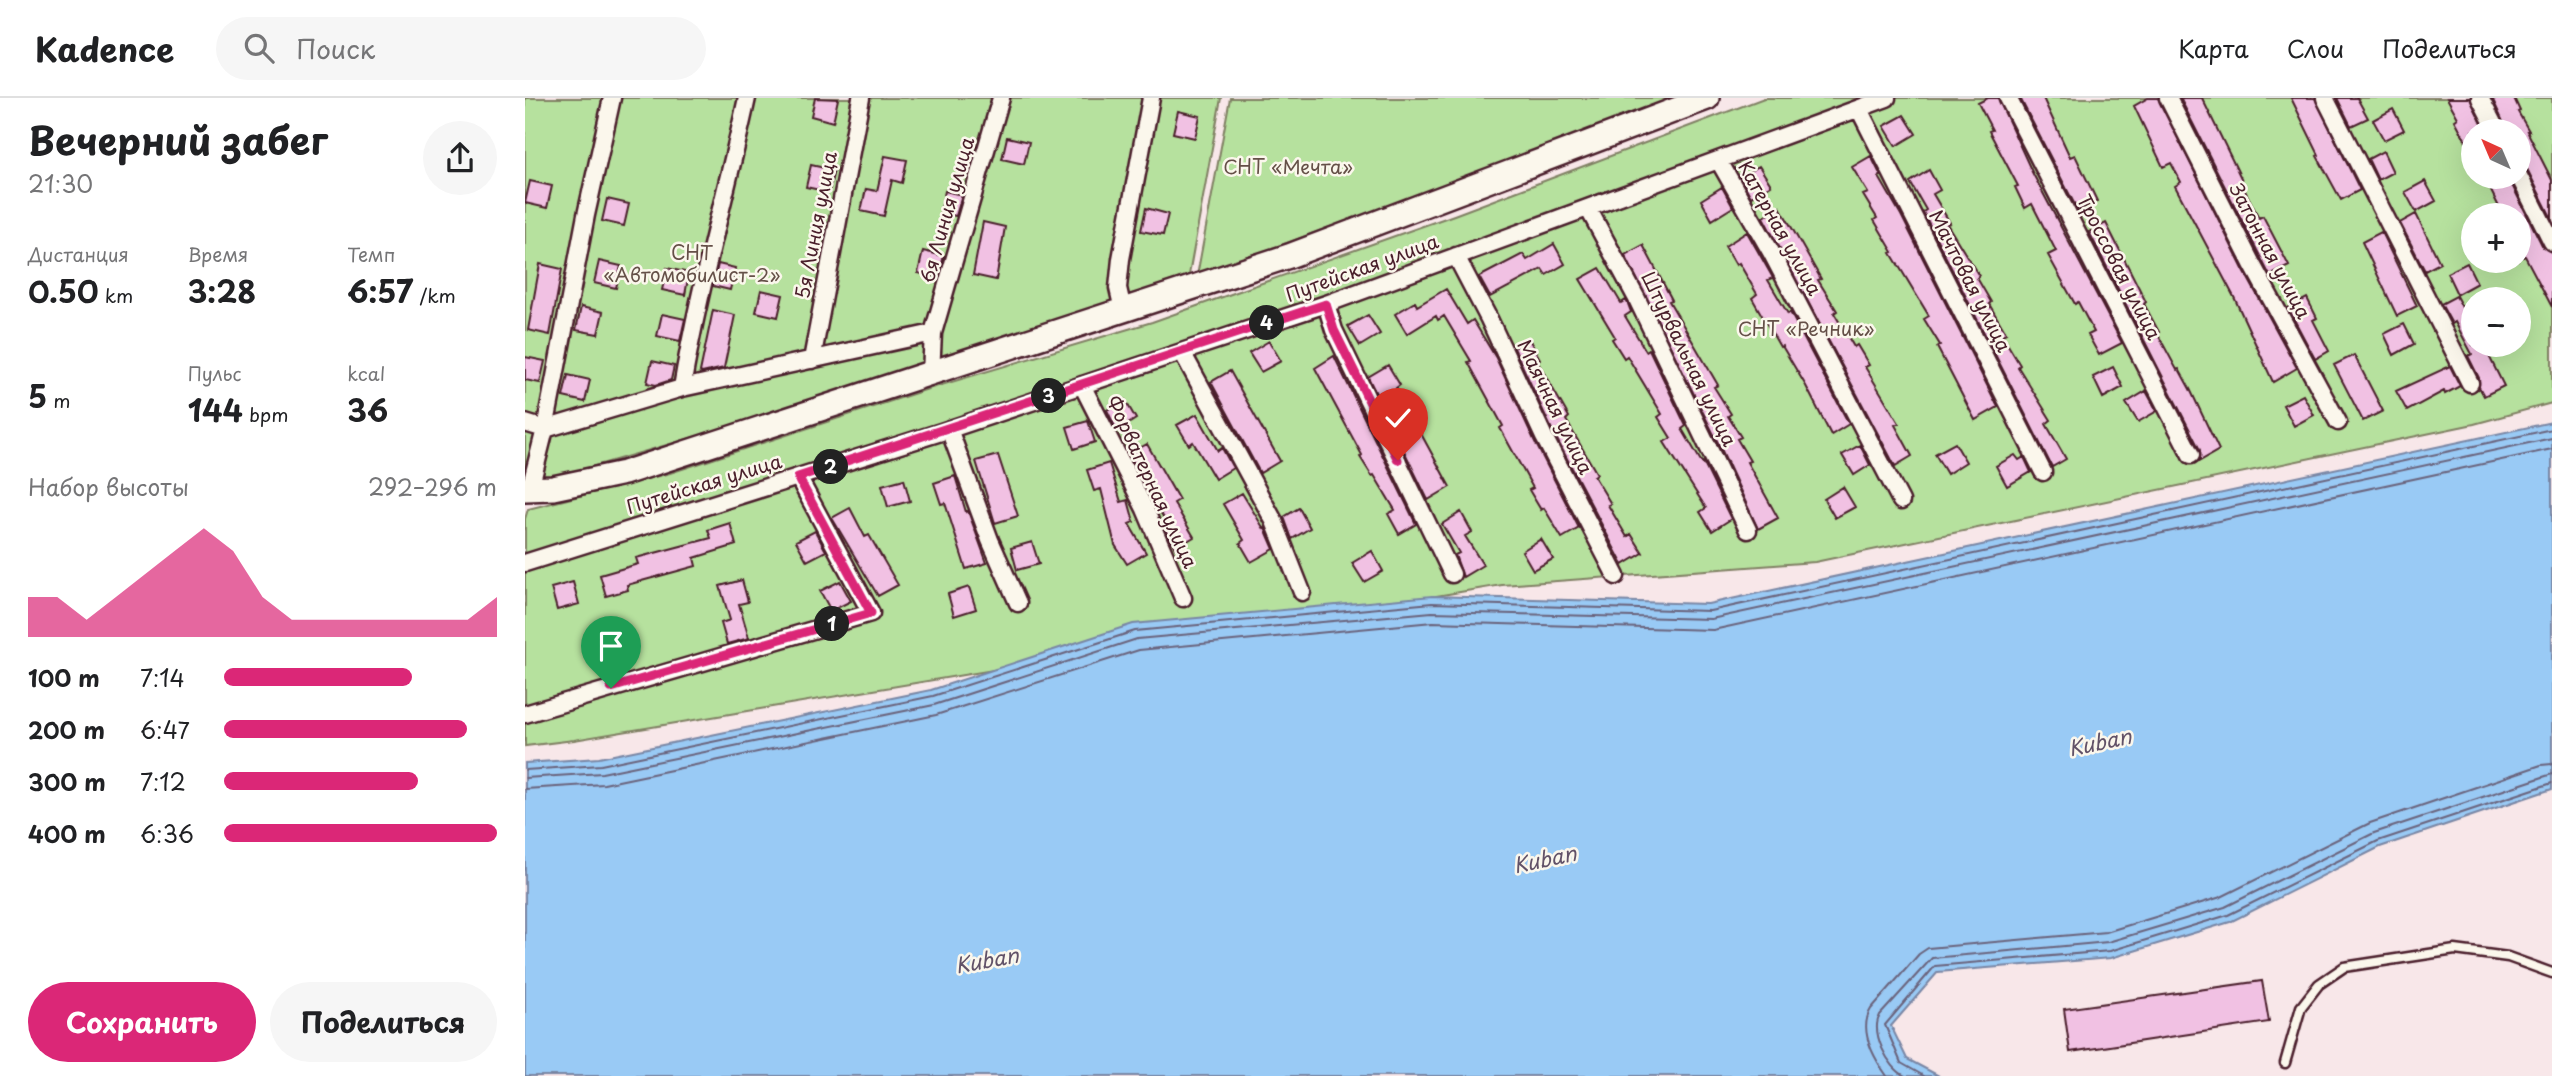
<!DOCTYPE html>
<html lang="ru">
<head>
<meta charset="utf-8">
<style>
  body { margin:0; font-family:"Playpen Sans",sans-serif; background:#f6f6f6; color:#202124; height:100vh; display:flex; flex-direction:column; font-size:26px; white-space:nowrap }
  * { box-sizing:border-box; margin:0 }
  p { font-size:23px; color:#757577 }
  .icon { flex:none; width:38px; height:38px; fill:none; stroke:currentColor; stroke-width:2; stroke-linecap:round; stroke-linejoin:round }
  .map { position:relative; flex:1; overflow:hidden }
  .details { display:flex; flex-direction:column; background:#fff; width:525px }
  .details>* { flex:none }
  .needle { width:46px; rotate:316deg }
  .controls { position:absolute; left:1936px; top:21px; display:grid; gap:14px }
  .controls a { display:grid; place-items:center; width:70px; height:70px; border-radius:50%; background:#fff; box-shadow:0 7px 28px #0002; font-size:35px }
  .pin { position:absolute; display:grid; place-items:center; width:60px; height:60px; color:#fff; margin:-72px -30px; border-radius:50% 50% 50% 0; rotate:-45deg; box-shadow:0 0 7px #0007 }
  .pin .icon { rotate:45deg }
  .km { position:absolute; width:35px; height:35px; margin:-18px; border-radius:50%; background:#222; color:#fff; font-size:19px; line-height:35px; text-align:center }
  .round { display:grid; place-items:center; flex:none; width:74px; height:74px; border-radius:37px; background:#f6f6f6 }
  .summary { display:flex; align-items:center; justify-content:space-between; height:119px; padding:0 28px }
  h1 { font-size:38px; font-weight:700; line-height:52px }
  .metrics { display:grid; grid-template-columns:repeat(3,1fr); gap:10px; height:119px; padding:7px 28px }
  .metrics div { display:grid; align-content:center }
  .metrics b { font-size:30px; font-weight:700 }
  .metrics small { font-size:19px; font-weight:400 }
  .metrics p { font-size:19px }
  .chart { height:196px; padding:14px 28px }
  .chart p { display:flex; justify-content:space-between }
  .chart svg { width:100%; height:126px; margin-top:7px; fill:#db2777; opacity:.7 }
  .cta { display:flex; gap:14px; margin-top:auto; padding:14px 28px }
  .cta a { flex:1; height:80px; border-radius:42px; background:#db2777; color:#fff; font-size:28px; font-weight:700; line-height:80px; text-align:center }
  .cta a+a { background:#f6f6f6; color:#202124 }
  ul { padding:0 28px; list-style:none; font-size:23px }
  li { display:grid; grid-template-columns:112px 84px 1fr; align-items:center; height:52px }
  li i { height:18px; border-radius:9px; background:#db2777 }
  header { display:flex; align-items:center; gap:42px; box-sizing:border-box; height:98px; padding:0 35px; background:#fff; border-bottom:2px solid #e0e0e0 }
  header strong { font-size:33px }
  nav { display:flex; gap:38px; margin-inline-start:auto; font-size:24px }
  .search { width:490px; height:63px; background:#f6f6f6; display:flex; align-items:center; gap:18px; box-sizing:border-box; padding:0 24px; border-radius:38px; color:#757577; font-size:26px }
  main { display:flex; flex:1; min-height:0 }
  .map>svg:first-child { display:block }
  .green { fill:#b6e19e; stroke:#808064; stroke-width:2; fill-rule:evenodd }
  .water { fill:#99caf5; stroke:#7986a4; stroke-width:2 }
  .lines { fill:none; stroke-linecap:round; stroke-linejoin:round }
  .shore { stroke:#6a637c; stroke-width:2 }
  .building { fill:#f1c1e3; stroke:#4a1f2b; stroke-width:2 }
  .lane-casing { stroke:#4a1f2b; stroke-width:13 }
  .street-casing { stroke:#4a1f2b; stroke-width:21 }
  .secondary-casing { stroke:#4a1f2b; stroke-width:28 }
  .lane { stroke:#fbf7ec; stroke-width:8 }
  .street { stroke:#fbf7ec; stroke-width:16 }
  .secondary { stroke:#fbf7ec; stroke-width:23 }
  .route-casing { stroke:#fff; stroke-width:14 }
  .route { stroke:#db2777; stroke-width:9 }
  .labels { text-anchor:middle; stroke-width:5; stroke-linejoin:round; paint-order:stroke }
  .park-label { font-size:19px; fill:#655048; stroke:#fbf7ec }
  .street-label { font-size:19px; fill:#4a1f2b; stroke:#fbf7ec }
  .water-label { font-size:21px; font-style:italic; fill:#625268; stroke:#fbf7ec }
</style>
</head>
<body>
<header>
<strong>Kadence</strong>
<div class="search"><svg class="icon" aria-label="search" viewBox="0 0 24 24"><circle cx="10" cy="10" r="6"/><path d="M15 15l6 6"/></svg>Поиск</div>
<nav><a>Карта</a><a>Слои</a><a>Поделиться</a></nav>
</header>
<main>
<section class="details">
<div class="summary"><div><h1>Вечерний забег</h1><p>21:30</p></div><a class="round"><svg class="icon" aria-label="share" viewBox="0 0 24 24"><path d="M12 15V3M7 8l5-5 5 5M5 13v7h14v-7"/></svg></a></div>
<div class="metrics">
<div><p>Дистанция</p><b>0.50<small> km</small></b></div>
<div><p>Время</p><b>3:28</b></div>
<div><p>Темп</p><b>6:57<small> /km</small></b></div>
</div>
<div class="metrics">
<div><b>5<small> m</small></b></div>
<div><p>Пульс</p><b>144<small> bpm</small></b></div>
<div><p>kcal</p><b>36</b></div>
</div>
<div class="chart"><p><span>Набор высоты</span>292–296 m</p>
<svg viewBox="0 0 160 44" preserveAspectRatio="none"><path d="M0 44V30L10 30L20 38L30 30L40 22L50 14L60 6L70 14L80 30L90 38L100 38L110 38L120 38L130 38L140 38L150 38L160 30V44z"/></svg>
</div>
<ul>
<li><b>100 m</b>7:14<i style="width:69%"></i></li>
<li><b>200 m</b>6:47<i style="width:89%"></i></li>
<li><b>300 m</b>7:12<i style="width:71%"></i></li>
<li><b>400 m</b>6:36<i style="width:100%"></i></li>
</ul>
<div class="cta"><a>Сохранить</a><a>Поделиться</a></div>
</section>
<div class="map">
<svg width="2027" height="978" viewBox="0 0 2027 978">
  <rect width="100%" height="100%" fill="#f8e7e9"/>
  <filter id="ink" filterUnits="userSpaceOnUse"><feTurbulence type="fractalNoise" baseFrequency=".0143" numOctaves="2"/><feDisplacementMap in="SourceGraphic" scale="14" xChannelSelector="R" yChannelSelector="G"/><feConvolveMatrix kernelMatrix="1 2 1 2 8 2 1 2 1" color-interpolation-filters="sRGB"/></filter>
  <g filter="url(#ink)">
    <!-- green -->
    <path class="green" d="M0,0H696L664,177L458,250L262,312L32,379L0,376Z
      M705,0H1154L672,178Z
      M1239,0H2027V305L1949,326L1290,464L977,487L49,642L0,648V421L3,411L145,375L403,291L627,224L929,117ZM1948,33H1993V79H1948ZM1948,117H1993V163H1948ZM1948,201H1993V247H1948Z"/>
    <!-- water -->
    <path class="water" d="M2027,324V691L1855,749L1705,824L1586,860L1413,874L1366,928L1382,961L1414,978H0V665L74,660L406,592L608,526L907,498L1183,506Z"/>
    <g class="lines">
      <!-- shore -->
      <path class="shore" d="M0,672L76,667L408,598L610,533L907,505L1185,513L2027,331
        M0,680L77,675L409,607L612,541L907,514L1186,521L2027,340
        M0,691L79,686L411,617L614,552L908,524L1188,532L2027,351
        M1362,978C1349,960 1333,932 1346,911L1394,856L1403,850L1581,834L1696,799L1845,725L2016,667L2027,666
        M1380,978C1363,970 1345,934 1355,917L1407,860L1583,844L1700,809L1849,735L2027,676
        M1399,978L1376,965L1360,927L1410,868L1585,853L1703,817L1853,743L2027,685"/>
    </g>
    <!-- building -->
    <path class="building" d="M290,0L313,1L308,24L286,18Z
      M1463,0H1473L1507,74L1597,245L1574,257L1563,237L1569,234L1553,204L1550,206L1523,157L1531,153L1507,106L1500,110L1490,89L1493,88L1464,33L1467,32L1453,5Z
      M1495,0H1518L1545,59L1550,57L1572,103L1553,113Z
      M1623,0H1633L1718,171L1772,270L1748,284L1709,199L1650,88L1656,84L1646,65L1638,69L1609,8Z
      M1655,0H1677L1717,82L1715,83L1734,120L1738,118L1764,168L1745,178Z
      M1766,0H1790L1835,92L1816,102L1792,58L1794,57Z
      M1812,0H1832L1843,20L1826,28Z
      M1922,0H1945L1960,32L1948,33V56L1930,22L1933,20Z
      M1971,0H1989L1995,13L1993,14L2004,33H2002L2027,82V121L2002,71L1993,66V33H1982L1968,2Z
      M1868,11L1879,32L1859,42L1848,22Z
      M653,13L675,18L670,40L648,35Z
      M1379,17L1391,36L1371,48L1359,28Z
      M482,39L504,44L499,66L477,61Z
      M1858,53L1868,74L1853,82L1843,61Z
      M360,58L382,62L377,85L367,82L359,118L336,113L341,91L352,93Z
      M1346,58L1356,78L1354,79L1376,117L1473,309L1450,322L1412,249L1415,247L1399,221L1404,218L1366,155L1368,154L1349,122L1352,120L1338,97L1343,95L1327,69Z
      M286,67L309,72L304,94L281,89Z
      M1234,68L1246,87L1226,99L1215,79Z
      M1404,72L1415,92L1408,96L1425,125L1422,126L1454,178L1452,180L1466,204L1464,206L1481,235L1477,237L1495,267L1493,269L1526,322L1521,326L1541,361L1527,369L1398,114L1401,112L1385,84Z
      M1959,79H1983L2018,149L2027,154V209L2000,158L1998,159L1993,150V117H1978Z
      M5,83L27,88L22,110L0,105Z
      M1900,83L1911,103L1891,114L1880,94Z
      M1197,89L1208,109L1187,122L1176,102Z
      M420,93L437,97L431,118L415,115Z
      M82,101L104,106L99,128L77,123Z
      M1255,109L1296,181L1293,182L1312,213L1309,215L1329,249L1332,247L1344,267L1340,269L1374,325L1370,327L1387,358L1370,368L1238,119Z
      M621,110L643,116L638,137L616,133Z
      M1891,116L1915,165L1900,173L1875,125Z
      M458,124L480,129L471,182L448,177Z
      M1581,125L1621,204L1619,206L1634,234L1632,235L1652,272L1654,271L1665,291L1694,352L1675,363V352L1564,134Z
      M1222,134L1248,180L1243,182L1263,216L1265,214L1324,326L1306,337L1281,288L1257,248L1255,249L1227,200L1232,196L1214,165L1211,167L1200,148Z
      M1856,134L1892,208L1872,218L1837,144Z
      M1029,146L1040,166L1021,177L1017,171L965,199L954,179L998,156L1002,162Z
      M1118,147L1147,202L1144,203L1193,287L1189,289L1206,316L1203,318L1216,339L1212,341L1225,363L1222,364L1253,420L1233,431L1197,353L1100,157Z
      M398,153L419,158L413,179L393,175Z
      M74,163L96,168L91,190L69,185Z
      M1942,165L1952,185L1932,196L1922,175Z
      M15,166L37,171L25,237L3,232Z
      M193,166L210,170L205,192L188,188Z
      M142,170L164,175L160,197L137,192Z
      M1075,170L1096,205L1101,202L1103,206L1106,214L1100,218L1121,253L1124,251L1161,328L1157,331L1177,365L1178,364L1206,421L1187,433L1175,414L1181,410L1139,344L1146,340L1133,319L1137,316L1102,258L1099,260L1087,241L1090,239L1055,181Z
      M921,191L942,226L948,222L971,260L1010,344L1054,430L1037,440L1019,410L1016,412L1004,392L1008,390L975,330L978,328L943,264L946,263L919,218L913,222L911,218L882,236L870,216L890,204L892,208Z
      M236,192L258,197L253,219L231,214Z
      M1931,198L1948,230V247H1981L1963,256L1979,288L1959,298L1954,289V280L1943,258L1947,256L1930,224L1927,226L1916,206Z
      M1782,200L1792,220L1788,222L1804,253L1790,261L1763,210Z
      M56,209L78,214L73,236L51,232Z
      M188,212L210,217L199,270L177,275L175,274Z
      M137,216L160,221L155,243L132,238Z
      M843,217L855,236L835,248L823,228Z
      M1879,226L1889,246L1869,257L1859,236Z
      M1004,241L1015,261L1012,263L1044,319L1041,322L1072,376L1069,378L1086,406L1083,407L1102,439L1106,436L1118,455L1098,467L1028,334L989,250Z
      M744,243L756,263L736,274L724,255Z
      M1829,257L1858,313L1838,323L1809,267Z
      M809,258L891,426L874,436L863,416L870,412L849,377L847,378L835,359L837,357L790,270Z
      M0,259L20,263L15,285L0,282Z
      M127,263L149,268L146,282L131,287L122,285Z
      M863,267L875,287L871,290L925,389L903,402L843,279Z
      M1925,268L1935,288L1920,296L1919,293L1882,313L1871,293Z
      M1588,269L1598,289L1578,300L1568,279Z
      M705,273L755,363L735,375L686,284Z
      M43,277L65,282L60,304L38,299Z
      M1621,293L1632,313L1613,324L1601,305Z
      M1778,297L1789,317L1769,328L1758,307Z
      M600,302L611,321L592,333L582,312Z
      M672,316L693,353L697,350L708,370L690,381L668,344L664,347L652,327Z
      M563,323L570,344L549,351L542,329Z
      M1430,345L1441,364L1422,376L1410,356Z
      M622,346L654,402L649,405L669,439L650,450L640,430L643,428L604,356Z
      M1335,347L1345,367L1329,377L1317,357Z
      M473,357L493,418L470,425L451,363Z
      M1490,357L1494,362L1499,359L1506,374L1482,388L1471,368Z
      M584,365L596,404L603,402L609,424L604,426L621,455L602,466L590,447L576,391L569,393L562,372Z
      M430,378L441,414L443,413L462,465L441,471L420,405L416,406L409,385Z
      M379,381L385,403L363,409L357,387Z
      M1318,389L1330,409L1310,420L1299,401Z
      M717,395L739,431L740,430L749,451L726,464L715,445L719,442L698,406Z
      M325,410L340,439L344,437L373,487L353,498L307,420Z
      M774,410L785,430L767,441L759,419Z
      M936,414L947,434L940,438L958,467L938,479L930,457L934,455L917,426Z
      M205,425L211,447L169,460L171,468L102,487L103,492L81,498L75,477L113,466L111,460L186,440L183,432Z
      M290,433L301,453L282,463L271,443Z
      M1016,441L1028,461L1008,472L997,453Z
      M507,444L514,466L492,472L486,450Z
      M847,453L858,473L839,484L827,465Z
      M217,482L223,504L214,506L224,540L202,546L196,525L205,522L195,488Z
      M315,483L326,503L306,513L295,493Z
      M48,484L54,506L32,512L26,490Z
      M444,489L451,511L429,518L423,496Z
      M93,524L100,546L78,552L72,530Z
      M1737,883L1744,924L1545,954L1539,911Z"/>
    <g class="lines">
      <defs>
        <path id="lane" d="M1760,965L1776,909L1794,886L1819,869L1930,852L1983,859L2027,875"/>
        <path id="street" d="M1483,0L1666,357
          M1643,0L1727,166L1813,324
          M1800,0L1945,285
          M1955,0L1972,33
          M1334,11L1518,374
          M1194,63L1246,154L1376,403
          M1993,76L2027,144
          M1063,110L1112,201L1223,432
          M931,158L964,221L1019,339L1091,478
          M801,206L809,232L927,476
          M598,212L593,190L596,161L626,0
          M657,254L749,423L777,494
          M287,262L336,0
          M406,275L408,235L476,0
          M557,287L620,411L658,500
          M157,290C173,193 201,97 222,0
          M0,325L20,331L157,290L408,235
          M424,331L465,442L493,505
          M5,391L20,331L61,117L87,0
          M0,465L416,334L801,206L1362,0
          M0,616L346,515L273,379"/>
        <path id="secondary" d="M0,391L28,390L99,375L764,158L1182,0"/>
      </defs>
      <!-- lane casing -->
      <use href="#lane" class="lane-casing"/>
      <!-- street casing -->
      <use href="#street" class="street-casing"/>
      <!-- secondary casing -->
      <use href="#secondary" class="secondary-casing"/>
      <!-- lane -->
      <use href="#lane" class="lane"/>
      <!-- street -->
      <use href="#street" class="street"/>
      <!-- secondary -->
      <use href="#secondary" class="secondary"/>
    </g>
  </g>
  <g class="lines" filter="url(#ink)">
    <defs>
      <path id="route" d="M86,590L346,515L273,379L801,206L809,232L873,362"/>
    </defs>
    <!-- route casing -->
    <use href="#route" class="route-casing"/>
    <!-- route -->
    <use href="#route" class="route"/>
  </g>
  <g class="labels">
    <!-- park labels -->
    <g class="park-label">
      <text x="763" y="76">СНТ «Мечта»</text>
      <text x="167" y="162">СНТ<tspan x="167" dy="22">«Автомобилист-2»</tspan></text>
      <text x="1281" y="238">СНТ «Речник»</text>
    </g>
    <!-- street labels -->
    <g class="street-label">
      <text transform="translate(422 112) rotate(-74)" y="7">6я Линия улица</text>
      <text transform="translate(291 127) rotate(-79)" y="7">5я Линия улица</text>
      <text transform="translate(1255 130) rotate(61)" y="7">Катерная улица</text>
      <text transform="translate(1745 153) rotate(62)" y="7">Затонная улица</text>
      <text transform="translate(1594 169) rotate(63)" y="7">Троссовая улица</text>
      <text transform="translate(837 170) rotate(-20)" y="7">Путейская улица</text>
      <text transform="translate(1445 183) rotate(63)" y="7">Мачтовая улица</text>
      <text transform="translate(1164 261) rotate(64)" y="7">Штурвальная улица</text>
      <text transform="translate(1030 309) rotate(64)" y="7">Маячная улица</text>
      <text transform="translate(627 384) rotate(65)" y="7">Форватерная улица</text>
      <text transform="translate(179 386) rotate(-17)" y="7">Путейская улица</text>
    </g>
    <!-- water labels -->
    <g class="water-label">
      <text transform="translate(1575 645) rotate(-12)" y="7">Kuban</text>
      <text transform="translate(1020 762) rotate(-12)" y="7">Kuban</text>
      <text transform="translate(462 863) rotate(-10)" y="7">Kuban</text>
    </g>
  </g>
</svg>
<div class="controls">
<a><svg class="needle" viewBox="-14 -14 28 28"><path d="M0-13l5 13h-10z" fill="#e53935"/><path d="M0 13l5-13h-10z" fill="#757577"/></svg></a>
<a>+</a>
<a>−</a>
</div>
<div class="pin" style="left:86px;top:590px;background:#1e9e55"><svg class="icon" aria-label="arrive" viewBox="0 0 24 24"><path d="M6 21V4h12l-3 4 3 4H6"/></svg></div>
<div class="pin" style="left:873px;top:362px;background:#d93025"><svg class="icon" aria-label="check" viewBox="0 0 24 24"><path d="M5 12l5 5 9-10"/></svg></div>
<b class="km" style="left:307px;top:526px">1</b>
<b class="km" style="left:306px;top:369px">2</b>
<b class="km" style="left:524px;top:298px">3</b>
<b class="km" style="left:742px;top:225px">4</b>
</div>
</main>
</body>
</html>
